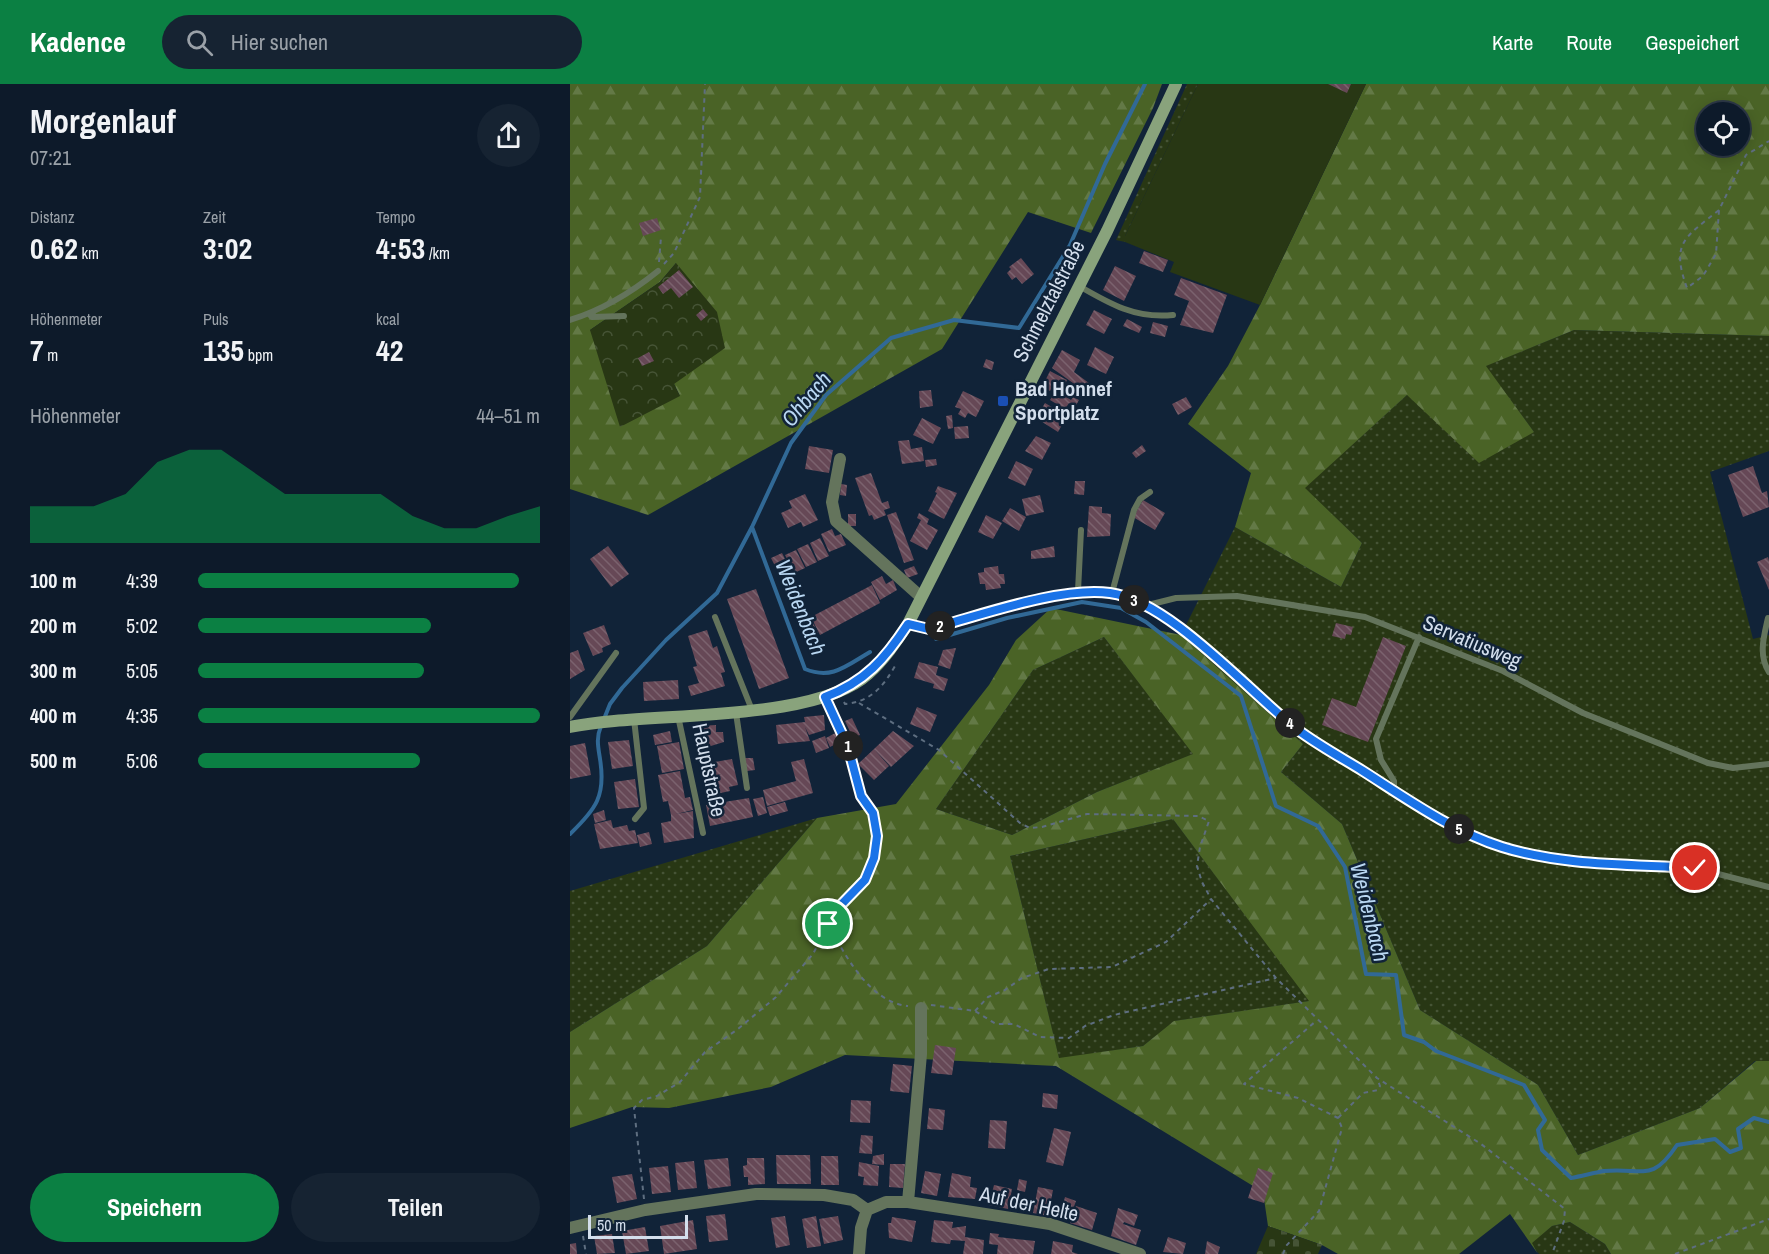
<!DOCTYPE html>
<html lang="de">
<head>
<meta charset="utf-8">
<style>
  body { margin:0; font-family:"Archivo Narrow",sans-serif; background:#162332; color:#f1f3f6; height:100vh; display:flex; flex-direction:column; font-size:22px; white-space:nowrap }
  * { box-sizing:border-box; margin:0 }
  p { font-size:20px; color:#9aa1a8 }
  .icon { flex:none; width:33px; height:33px; fill:none; stroke:currentColor; stroke-width:2; stroke-linecap:round; stroke-linejoin:round }
  .map { position:relative; flex:1; overflow:hidden }
  .drawer { display:flex; flex-direction:column; background:#0d1a2a; width:570px }
  .drawer>* { flex:none }
  .controls { position:absolute; left:1126px; top:18px; display:grid; gap:12px }
  .controls a { display:grid; place-items:center; width:54px; height:54px; border-radius:50%; background:#0d1a2a; box-shadow:0 3px 15px #0003,0 0 0 2px #2d3847; font-size:30px }
  .scale { position:absolute; left:18px; bottom:15px; width:100px; box-sizing:border-box; padding-left:6px; border:3px solid #d3deec; border-top:0; font-size:16px; line-height:21px; white-space:nowrap; color:#d3deec; -webkit-text-stroke:4px #112338; paint-order:stroke }
  .pin { position:absolute; display:grid; place-items:center; width:51px; height:51px; color:#fff; margin:-26px; border:3px solid #fff; border-radius:50%; box-shadow:0 2px 6px #0007 }
  .km { position:absolute; width:30px; height:30px; margin:-15px; border-radius:50%; background:#222; color:#fff; font-size:16px; line-height:30px; text-align:center }
  .round { display:grid; place-items:center; flex:none; width:63px; height:63px; border-radius:32px; background:#162332 }
  .head { display:flex; align-items:center; justify-content:space-between; height:102px; padding:0 30px }
  h1 { font-size:33px; font-weight:800; line-height:45px }
  .figures { display:grid; grid-template-columns:repeat(3,1fr); gap:9px; height:102px; padding:6px 30px }
  .figures div { display:grid; align-content:center }
  .figures b { font-size:30px; font-weight:800 }
  .figures small { font-size:16px; font-weight:400 }
  .figures p { font-size:16px }
  .chart { height:168px; padding:12px 30px }
  .chart p { display:flex; justify-content:space-between }
  .chart svg { width:100%; height:108px; margin-top:6px; fill:#0b8043; opacity:.7 }
  .cta { display:flex; gap:12px; margin-top:auto; padding:12px 30px }
  .cta a { flex:1; height:69px; border-radius:36px; background:#0b8043; color:#fff; font-size:24px; font-weight:800; line-height:69px; text-align:center }
  .cta a+a { background:#162332; color:#f1f3f6 }
  ul { padding:0 30px; list-style:none; font-size:20px }
  li { display:grid; grid-template-columns:96px 72px 1fr; align-items:center; height:45px }
  li i { height:15px; border-radius:8px; background:#0b8043 }
  header { display:flex; align-items:center; gap:36px; box-sizing:border-box; height:84px; padding:0 30px; background:#0b8043; color:#fff }
  header strong { font-size:28px }
  nav { display:flex; gap:33px; margin-inline-start:auto; font-size:21px }
  .search { width:420px; height:54px; background:#162332; display:flex; align-items:center; gap:15px; box-sizing:border-box; padding:0 21px; border-radius:33px; color:#9aa1a8; font-size:22px }
  main { display:flex; flex:1; min-height:0 }
  .map>svg:first-child { display:block }
  .grass { fill:url(#grass-dots) }
  .forest { fill:url(#forest-firs); fill-rule:evenodd }
  .cemetery { fill:url(#cemetery-stones) }
  .park { fill:url(#park-crowns) }
  .pitch { fill:#283714 }
  .lines { fill:none; stroke-linecap:round; stroke-linejoin:round }
  .stream { stroke:#316996; stroke-width:4 }
  .building { fill:url(#building-back-hatch) }
  .path { stroke:#5e6e80; stroke-width:2; stroke-dasharray:4.5 4.5; stroke-linecap:butt }
  .lane { stroke:#64745c; stroke-width:6 }
  .street { stroke:#64745c; stroke-width:12 }
  .secondary { stroke:#89a37c; stroke-width:12 }
  .route-casing { stroke:#fff; stroke-width:12 }
  .route { stroke:#1a73e8; stroke-width:8 }
  .transit-dot { fill:#1a4fb4; stroke:#112338; stroke-width:2 }
  .labels { text-anchor:middle; stroke-width:5; stroke-linejoin:round; paint-order:stroke }
  .street-label { font-size:21px; fill:#d3deec; stroke:#112338 }
  .poi-label { font-size:21px; font-weight:bold; fill:#d3deec; stroke:#112338; text-anchor:start }
  .water-label { font-size:22px; font-style:italic; fill:#b9d7f2; stroke:#112338 }
</style>
</head>
<body>
<header>
<strong>Kadence</strong>
<div class="search"><svg class="icon" aria-label="search" viewBox="0 0 24 24"><circle cx="10" cy="10" r="6"/><path d="M15 15l6 6"/></svg>Hier suchen</div>
<nav><a>Karte</a><a>Route</a><a>Gespeichert</a></nav>
</header>
<main>
<section class="drawer">
<div class="head"><div><h1>Morgenlauf</h1><p>07:21</p></div><a class="round"><svg class="icon" aria-label="share" viewBox="0 0 24 24"><path d="M12 15V3M7 8l5-5 5 5M5 13v7h14v-7"/></svg></a></div>
<div class="figures">
<div><p>Distanz</p><b>0.62<small> km</small></b></div>
<div><p>Zeit</p><b>3:02</b></div>
<div><p>Tempo</p><b>4:53<small> /km</small></b></div>
</div>
<div class="figures">
<div><p>Höhenmeter</p><b>7<small> m</small></b></div>
<div><p>Puls</p><b>135<small> bpm</small></b></div>
<div><p>kcal</p><b>42</b></div>
</div>
<div class="chart"><p><span>Höhenmeter</span>44–51 m</p>
<svg viewBox="0 0 160 44" preserveAspectRatio="none"><path d="M0 44V29L10 29L20 29L30 24L40 11L50 6L60 6L70 15L80 24L90 24L100 24L110 24L120 33L130 38L140 38L150 33L160 29V44z"/></svg>
</div>
<ul>
<li><b>100 m</b>4:39<i style="width:94%"></i></li>
<li><b>200 m</b>5:02<i style="width:68%"></i></li>
<li><b>300 m</b>5:05<i style="width:66%"></i></li>
<li><b>400 m</b>4:35<i style="width:100%"></i></li>
<li><b>500 m</b>5:06<i style="width:65%"></i></li>
</ul>
<div class="cta"><a>Speichern</a><a>Teilen</a></div>
</section>
<div class="map">
<svg width="1199" height="1170" viewBox="0 0 1199 1170">
  <defs>
    <pattern id="grass-dots" width="8" height="8" patternUnits="userSpaceOnUse" patternTransform="scale(1.5)"><rect width="8" height="8" fill="#283714"/><path d="M2 2h.1M6 6h.1" fill="none" stroke="#465436" stroke-width="1.8" stroke-linecap="round"/></pattern>
    <pattern id="forest-firs" width="22" height="20" patternUnits="userSpaceOnUse" patternTransform="scale(1.5)"><rect width="22" height="20" fill="#4a6326"/><path d="M5 1l3.5 6h-7zM16 11l3.5 6h-7z" fill="#637946"/></pattern>
    <pattern id="cemetery-stones" width="16" height="16" patternUnits="userSpaceOnUse" patternTransform="scale(1.5)"><rect width="16" height="16" fill="#283714"/><path d="M2 7V4a2 2 0 0 1 4 0v3zM10 15v-3a2 2 0 0 1 4 0v3z" fill="#465436"/></pattern>
    <pattern id="park-crowns" width="20" height="18" patternUnits="userSpaceOnUse" patternTransform="scale(1.5)"><rect width="20" height="18" fill="#283714"/><path d="M2 6a3 3 0 1 1 6 0M12 15a3 3 0 1 1 6 0" fill="none" stroke="#465436"/></pattern>
    <pattern id="building-back-hatch" width="6" height="6" patternUnits="userSpaceOnUse" patternTransform="scale(1.5)"><rect width="6" height="6" fill="#664856"/><path d="M-1 5l2 2M0 0l6 6M5-1l2 2" fill="none" stroke="#7b626e"/></pattern>
  </defs>
  <rect width="100%" height="100%" fill="#112338"/>
  <!-- grass -->
  <path class="grass" d="M617,0H628L555,152V158L546,156Z
    M1004,246L1199,252V367L1140,388L1183,555L1199,551V977H1185L1130,1024L1008,1071L968,1001L850,926L772,740L711,688L733,660L611,551L665,443L771,503L792,459L734,404L837,311L964,348L915,282Z
    M534,553L624,670L527,708L442,751L366,725L463,586Z
    M247,734L137,862L0,948V807Z
    M603,735L740,917L605,937L573,962L489,975L440,772Z
    M1000,1138L1035,1160L1041,1170H969L961,1159L982,1142Z"/>
  <!-- forest -->
  <path class="forest" d="M0,0H592L583,24L521,149L458,128L372,265L78,431L0,405ZM106,179L104,300L110,312L20,246L90,198Z
    M796,0H1199V252L1004,246L916,282L964,348L909,379L837,311L735,404L792,459L771,503L665,443L681,389L618,340L658,282L690,221ZM1137,28H1170V62H1137Z
    M481,524L611,551L733,660L711,688L772,740L850,926L968,1001L1008,1071L1130,1024L1186,977H1199V1170H1041L1035,1160L1000,1138L982,1142L962,1159L968,1170L940,1130L889,1170H768L752,1161L698,1142L693,1108L486,982L275,971L201,1003L99,1024L62,1023L0,1044V948L137,862L247,734L326,720L419,601L446,556ZM534,553L623,670L527,708L442,751L366,725L463,586ZM603,735L739,917L604,937L573,962L489,974L440,772Z"/>
  <!-- cemetery -->
  <path class="cemetery" d="M698,1142L752,1161L748,1170H686Z"/>
  <!-- park -->
  <path class="park" d="M106,179L147,228L155,264L104,300L110,312L50,343L20,246L90,198Z"/>
  <!-- pitch -->
  <path class="pitch" d="M628,0H796L690,221L600,188L604,178L555,158V152Z"/>
  <g class="lines">
    <!-- stream -->
    <path class="stream" d="M182,443L235,585C262,596 276,582 300,568
      M366,555L437,534L512,518L551,524L576,538L671,612L706,722L748,742L775,783L796,890L826,891L834,951L854,958L866,967L954,1001L975,1036L968,1046L972,1066L1001,1094C1012,1092 1023,1089 1034,1087C1073,1083 1081,1100 1107,1061L1145,1055L1160,1068L1171,1064L1168,1045L1184,1034L1199,1038
      M34,635L40,620L52,604L96,556L147,509L182,443L221,359L256,311L321,254L384,236L449,244L500,161L535,80L575,0
      M0,750C26,725 36,712 30,675C28,662 26,654 31,642"/>
  </g>
  <!-- building -->
  <path class="building" d="M758,0H781L777,9Z
    M87,134L91,146L73,152L69,139Z
    M574,167L598,176L593,188L569,179Z
    M451,174L464,190L452,200L446,193L442,196L437,189L441,185L439,183Z
    M545,182L566,192L554,217L533,206Z
    M109,186L123,203L109,214L101,204L93,210L88,203Z
    M611,194L657,211L643,249L610,241L619,217L604,211Z
    M133,225L138,231L131,237L126,231Z
    M524,226L542,235L534,250L516,241Z
    M557,235L572,243L569,249L553,242Z
    M583,238L598,242L595,253L580,249Z
    M525,263L544,273L536,290L517,281Z
    M492,266L510,276L504,288L527,305L521,312L482,284Z
    M79,268L84,277L72,282L68,274Z
    M416,275L424,278L422,286L413,283Z
    M480,287L497,296L491,308L482,303L480,307L472,303Z
    M361,306L363,322L350,324L349,307Z
    M486,306L501,316L503,313L509,316L505,323L499,319L495,325L480,316Z
    M393,307L414,317L406,333L398,329L395,334L388,330L391,325L385,323Z
    M616,313L622,323L608,331L602,320Z
    M475,319L497,332L488,348L466,334Z
    M382,331L383,344L378,345L376,332Z
    M352,334L371,344L363,360L343,351Z
    M398,342L399,354L385,355L384,343Z
    M466,352L481,359L472,376L455,367Z
    M339,356L341,365L352,363L354,377L332,380L328,357Z
    M572,361L576,367L566,374L562,369Z
    M239,362L263,366L259,389L235,385Z
    M366,375L367,381L356,383L355,376Z
    M446,377L463,385L455,402L438,394Z
    M1183,382L1192,409L1197,407L1199,423L1173,433L1158,391Z
    M301,389L312,419L318,417L320,424L314,426L316,431L304,436L302,431L299,432L285,394Z
    M505,397H515L514,411L504,410Z
    M271,400L277,401L276,412L270,411Z
    M368,402L387,409L374,435L358,427L367,409L365,408Z
    M235,410L248,436L233,443L231,438L218,444L211,429L222,424L219,417Z
    M470,411L474,428L456,432L452,415Z
    M573,416L595,429L585,446L563,433Z
    M519,422L532,423V429L541,430L540,452L517,453Z
    M440,424L456,433L449,447L432,437Z
    M326,428L344,476L334,479L317,431Z
    M349,429L359,435L357,440L368,446L357,466L340,457L351,436L347,434Z
    M278,430H286V442H278Z
    M416,431L432,439L423,455L408,448Z
    M262,445L265,452L271,450L276,461L259,468L251,450Z
    M250,454L259,472L248,477L240,459Z
    M238,460L247,478L236,483L227,465Z
    M38,462L59,490L41,503L20,475Z
    M484,462L485,473L461,475V467Z
    M226,466L235,484L224,489L215,471Z
    M212,469L221,487L210,492L201,474Z
    M1198,473L1199,477V506L1187,478Z
    M344,482L348,490L337,494L334,486Z
    M428,482L429,490H434L435,500H430L431,504L416,506L415,500H410L408,489L414,488V484Z
    M312,492L316,500L323,496L327,506L310,516L301,498Z
    M302,501L310,519L250,551L241,533Z
    M186,505L219,594L189,605L157,515Z
    M239,531L248,549L237,554L228,536Z
    M766,539L783,543L781,551L776,550L775,555L762,552Z
    M34,541L41,560L32,564L33,568L23,572L13,549Z
    M137,546L143,564L147,562L155,588L151,589L155,602L121,612L118,602L129,599L123,583L127,582L118,552Z
    M813,553L836,562L798,658L752,641L762,614L786,623Z
    M386,564L380,585L368,581L373,566Z
    M8,566L15,586L0,595V569Z
    M349,578L368,583L366,591L378,595L374,607L363,604L364,600L344,594Z
    M108,596L109,615L74,617L73,598Z
    M347,623L367,631L360,648L340,640Z
    M254,631L255,646L239,651L235,643L240,657L208,660L206,641L235,638L234,633Z
    M282,634L290,651L283,654L275,637Z
    M146,641V648H153L154,658L131,665L129,642Z
    M100,647L102,658L85,661L83,651Z
    M269,647L274,656L260,663L256,654Z
    M323,647L344,662L321,683L304,665Z
    M255,652L259,664L246,669L242,657Z
    M59,656L63,682L42,685L38,658Z
    M109,658L114,685L92,689L87,662Z
    M15,659L21,691L0,695V662Z
    M304,665L319,682L304,696L288,680Z
    M175,674H183L185,686L177,687Z
    M162,675L168,701L159,703L160,707L146,710L143,693L151,690L142,692L139,679Z
    M234,675L243,709L197,722L193,706L226,697L221,678Z
    M110,687L115,714L120,713L123,726L106,730L123,727L124,754L94,759L91,739L101,737V731L98,717L93,718L88,691Z
    M65,695L69,723L48,725L44,698Z
    M193,713L197,729L188,732L183,715Z
    M179,714L183,733L140,742L136,721Z
    M215,718L218,727L200,732L197,723Z
    M34,726L36,736L25,739L23,730Z
    M41,736L43,744L57,741L59,747L65,746L68,759L30,765L24,740Z
    M79,748L82,760L70,763L67,751Z
    M365,961L386,964L382,991L361,989Z
    M323,980L342,982L339,1009L320,1007Z
    M473,1009L488,1011L487,1025L472,1023Z
    M281,1016L301,1017L300,1039L280,1038Z
    M359,1024L375,1026L373,1046L357,1045Z
    M420,1036L437,1037L435,1065L418,1064Z
    M484,1044L501,1048L493,1082L476,1078Z
    M291,1051L303,1052L302,1070L289,1069Z
    M314,1070V1081L302,1080L303,1072Z
    M206,1071H240L241,1100H207Z
    M251,1072H268L269,1101H251Z
    M158,1074L161,1102L138,1105L134,1076Z
    M177,1074H194L195,1100L178,1101V1093H174L173,1082L177,1081Z
    M124,1077L127,1104L108,1106L105,1079Z
    M289,1078L309,1082L308,1102L293,1101L294,1093L288,1092Z
    M320,1080H335L333,1104L319,1103Z
    M98,1082L101,1108L82,1110L79,1084Z
    M688,1084L703,1089L694,1119L678,1114Z
    M355,1087L371,1090L367,1112L351,1109Z
    M382,1089L401,1093L400,1103L407,1104L405,1115L378,1113Z
    M62,1090L67,1115L47,1119L42,1093Z
    M449,1095L457,1097L455,1108L447,1106Z
    M424,1101L442,1105L438,1125L419,1121Z
    M468,1103L483,1106L478,1132L463,1129Z
    M495,1113L506,1117L502,1128L492,1125Z
    M506,1122L527,1129L522,1146L500,1139Z
    M548,1124L568,1131L564,1142L554,1138L553,1140L571,1146L566,1161L541,1152Z
    M155,1130L158,1156L139,1158L136,1132Z
    M215,1132L220,1161L206,1164L201,1134Z
    M246,1132L251,1162L237,1164L232,1135Z
    M268,1132L273,1156L254,1160L249,1135Z
    M322,1133L346,1137L342,1158L319,1154L318,1139H321Z
    M123,1136L127,1165L94,1170L90,1142Z
    M364,1136L383,1138L382,1144L396,1142L395,1153L414,1156L413,1170H393L395,1157L381,1156L380,1160L361,1158Z
    M75,1143L79,1167L56,1170L52,1147Z
    M420,1149L429,1150L428,1153L465,1157L463,1170H427L428,1161L419,1160Z
    M42,1150L45,1169L27,1170L24,1152Z
    M598,1153L616,1159L613,1170L593,1168Z
    M483,1157L503,1161L502,1168L508,1170H481Z
    M637,1157L650,1163L648,1170H635Z
    M6,1159L7,1170H0V1160Z"/>
  <g class="lines">
    <!-- path -->
    <path class="path" d="M1149,126C1116,153 1100,158 1117,204L1133,192L1146,170L1149,126L1176,71L1199,57
      M89,178L91,153
      M94,180L104,169L130,113L135,0
      M274,618L275,620C300,618 313,603 325,582
      M289,619L369,666L450,739L460,744L472,743L517,730L628,732L639,737L630,763L627,782L632,798L641,815L706,894L807,994L911,1060L995,1125L994,1137L982,1170
      M258,840C275,871 299,918 338,922
      M361,921L405,927L426,940H444L470,953L499,954L515,942L544,931L706,894
      M405,927L418,913L435,906L452,894L479,885L542,883L596,858L641,815
      M768,1034L793,1009L808,1006L810,1002L807,994
      M74,1115L64,1024L72,1016L87,1012L110,998L135,968L168,945L206,913L243,870L266,826L295,796L304,774L307,752L303,729L291,712L278,663L260,623
      M13,1152L16,1170
      M713,1170L716,1162L749,1127L772,1044L768,1034L728,1014L674,1000L746,937
      M1105,1170L1199,1135"/>
    <!-- lane -->
    <path class="lane" d="M509,202C540,220 566,235 603,231
      M19,230L22,233L54,232
      M0,236C32,226 62,208 88,187
      M508,507L511,446
      M542,509L564,426L570,415L580,408
      M578,521L606,514L667,512L795,533L933,587L1013,629L1138,679L1163,684L1199,680
      M145,533L182,626
      M1198,534C1194,552 1188,571 1199,588
      M338,540L359,545L508,507L542,509L578,521L623,555L729,647L853,725L898,750L933,764L989,774L1125,784L1199,803
      M166,629L177,704
      M108,632L133,749
      M0,633L46,569
      M64,635L74,724L65,735
      M824,707V697L811,676L806,655L849,553"/>
    <!-- street -->
    <path class="street" d="M270,375L262,418L266,437L351,513
      M338,1118L351,970V924
      M0,1144L75,1126L186,1110L254,1111L283,1116L297,1126
      M289,1170L291,1144L297,1126L316,1118H338L480,1140L570,1170"/>
    <!-- secondary -->
    <path class="secondary" d="M0,643C76,627 243,640 298,590C314,576 326,558 338,540L537,147L606,0"/>
  </g>
  <g class="lines">
    <defs>
      <path id="route" d="M258,840L266,826L295,796L304,774L307,752L303,729L291,712L278,663L255,613C295,598 315,575 338,540L359,545C409,532 491,502 540,509C600,517 679,608 728,646C748,661 772,674 793,687C837,715 882,747 932,763C992,782 1062,780 1125,784"/>
    </defs>
    <!-- route casing -->
    <use href="#route" class="route-casing"/>
    <!-- route -->
    <use href="#route" class="route"/>
  </g>
  <!-- markers -->
  <rect class="transit-dot" x="427" y="311" width="12" height="12" rx="3"/>
  <g class="labels">
    <!-- street labels -->
    <g class="street-label">
      <text transform="translate(479 217) rotate(-63)" y="7">Schmelztalstraße</text>
      <text transform="translate(902 558) rotate(23)" y="7">Servatiusweg</text>
      <text transform="translate(139 686) rotate(78)" y="7">Hauptstraße</text>
      <text transform="translate(459 1120) rotate(12)" y="7">Auf der Helte</text>
    </g>
    <!-- poi labels -->
    <g class="poi-label">
      <text x="445" y="312">Bad Honnef<tspan x="445" dy="24">Sportplatz</tspan></text>
    </g>
    <!-- water labels -->
    <g class="water-label">
      <text transform="translate(236 315) rotate(-50)" y="8">Ohbach</text>
      <text transform="translate(231 523) rotate(68)" y="8">Weidenbach</text>
      <text transform="translate(800 828) rotate(76)" y="8">Weidenbach</text>
    </g>
  </g>
</svg>
<div class="controls">
<a><svg class="icon" aria-label="locate" viewBox="0 0 24 24"><circle cx="12" cy="12" r="6"/><path d="M12 2v4M12 18v4M2 12h4M18 12h4"/></svg></a>
</div>
<div class="scale">50 m</div>
<div class="pin" style="left:258px;top:840px;background:#1e9e55"><svg class="icon" aria-label="arrive" viewBox="0 0 24 24"><path d="M6 21V4h12l-3 4 3 4H6"/></svg></div>
<div class="pin" style="left:1125px;top:784px;background:#d93025"><svg class="icon" aria-label="check" viewBox="0 0 24 24"><path d="M5 12l5 5 9-10"/></svg></div>
<b class="km" style="left:278px;top:662px">1</b>
<b class="km" style="left:370px;top:542px">2</b>
<b class="km" style="left:564px;top:516px">3</b>
<b class="km" style="left:720px;top:639px">4</b>
<b class="km" style="left:889px;top:745px">5</b>
</div>
</main>
</body>
</html>
